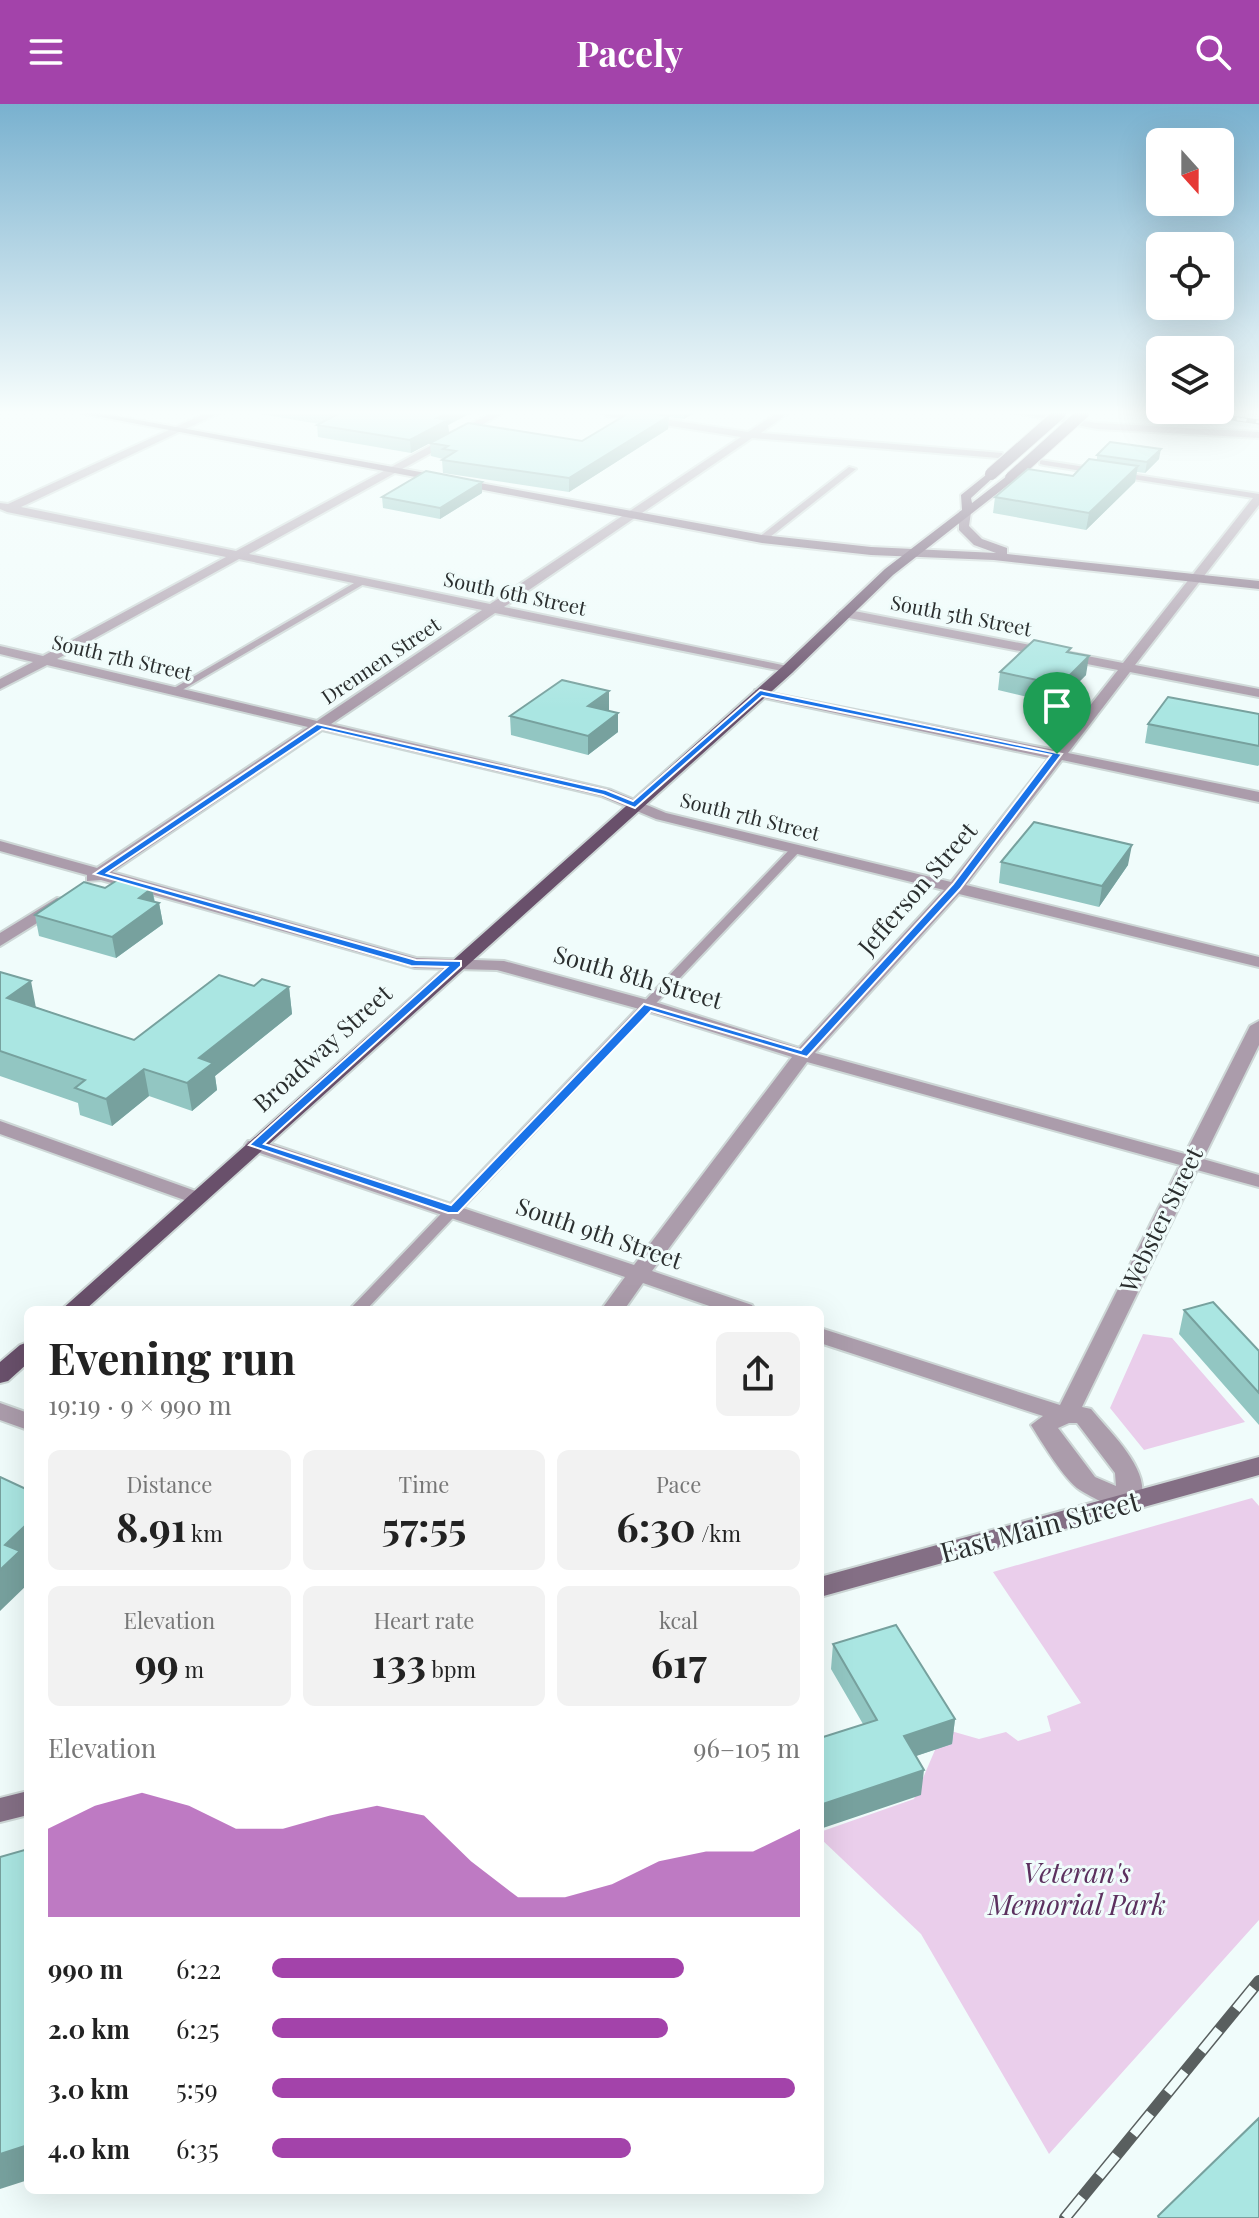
<!DOCTYPE html>
<html lang="en">
<head>
<meta charset="utf-8">
<style>
  body { margin:0; font-family:"Playfair Display",serif; background:#f2f2f2; color:#222; height:100vh; display:flex; flex-direction:column; font-size:30px; white-space:nowrap }
  * { box-sizing:border-box; margin:0 }
  p { font-size:26px; color:#767676 }
  .icon { flex:none; width:44px; height:44px; fill:none; stroke:currentColor; stroke-width:2; stroke-linecap:round; stroke-linejoin:round }
  .map { position:relative; flex:1; overflow:hidden }
  .panel { position:absolute; left:24px; top:1202px; width:800px; height:888px; display:flex; flex-direction:column; background:#fff; border-radius:12px; box-shadow:0 8px 32px #0002 }
  .panel>* { flex:none }
  .needle { width:52px; rotate:159deg }
  .tools { position:absolute; left:1146px; top:24px; display:grid; gap:16px }
  .tools a { display:grid; place-items:center; width:88px; height:88px; border-radius:12px; background:#fff; box-shadow:0 8px 32px #0002; font-size:40px }
  .pin { position:absolute; display:grid; place-items:center; width:68px; height:68px; color:#fff; margin:-82px -34px; border-radius:50% 50% 50% 0; rotate:-45deg; box-shadow:0 0 8px #0007 }
  .pin .icon { rotate:45deg }
  .round { display:grid; place-items:center; flex:none; width:84px; height:84px; border-radius:12px; background:#f2f2f2 }
  .summary { display:flex; align-items:center; justify-content:space-between; height:136px; padding:0 24px }
  h1 { font-size:44px; font-weight:700; line-height:60px }
  .figures { display:grid; grid-template-columns:repeat(3,1fr); gap:12px; height:136px; padding:8px 24px }
  .figures div { display:grid; align-content:center; border-radius:12px; background:#f2f2f2; text-align:center }
  .figures b { font-size:40px; font-weight:700 }
  .figures small { font-size:22px; font-weight:400 }
  .figures p { font-size:22px }
  .chart { height:224px; padding:16px 24px }
  .chart p { display:flex; justify-content:space-between }
  .chart svg { width:100%; height:144px; margin-top:8px; fill:#a343aa; opacity:.7 }
  ul { padding:0 24px; list-style:none; font-size:26px }
  li { display:grid; grid-template-columns:128px 96px 1fr; align-items:center; height:60px }
  li i { height:20px; border-radius:10px; background:#a343aa }
  header { display:flex; justify-content:space-between; align-items:center; height:104px; padding:0 24px; background:#a343aa; color:#fff; font-size:36px; font-weight:700 }
  .map>svg:first-child { display:block }
  .built { fill:#daefed }
  .green { fill:#eaceeb }
  .lines { fill:none; stroke-linecap:round; stroke-linejoin:round }
  .lane-casing { stroke:#cdd7d6; stroke-width:4 }
  .street-casing { stroke:#cdd7d6; stroke-width:4 }
  .secondary-casing { stroke:#cdd7d6; stroke-width:4 }
  .primary-casing { stroke:#cdd7d6; stroke-width:4 }
  .lane { fill:#ab9cab; fill-rule:evenodd }
  .street { fill:#ab9cab; fill-rule:evenodd }
  .secondary { fill:#846f85; fill-rule:evenodd }
  .primary { fill:#69506b; fill-rule:evenodd }
  .rail-far1-casing { stroke:#595f5f; stroke-width:5 }
  .rail-casing { stroke:#595f5f; stroke-width:12 }
  .rail-far1 { stroke:#f0fcfb; stroke-width:3; stroke-dasharray:10; stroke-linecap:butt }
  .rail { stroke:#f0fcfb; stroke-width:9; stroke-dasharray:27; stroke-linecap:butt }
  .primary-bridge-casing { stroke:#cdd7d6; stroke-width:14; stroke-linecap:butt }
  .primary-bridge { stroke:#69506b; stroke-width:12 }
  .wall { fill:#92c6c2 }
  .shaded-wall { fill:#77a19e }
  .building { fill:#aae6e2; stroke:#77a19e; stroke-width:2 }
  .route { fill:#1a73e8; stroke:#fff; stroke-width:2; fill-rule:evenodd }
  .labels { text-anchor:middle; stroke-width:6; stroke-linejoin:round; paint-order:stroke }
  .far-street-label { font-size:20px; fill:#2b2f2f; stroke:#f0fcfb }
  .street-label { font-size:24px; fill:#2b2f2f; stroke:#f0fcfb }
  .near-street-label { font-size:28px; fill:#2b2f2f; stroke:#f0fcfb }
  .near-park-label { font-size:28px; font-style:italic; fill:#5c315f; stroke:#f0fcfb }
</style>
</head>
<body>
<header><svg class="icon" aria-label="menu" viewBox="0 0 24 24"><path d="M4 6h16M4 12h16M4 18h16"/></svg>Pacely<svg class="icon" aria-label="search" viewBox="0 0 24 24"><circle cx="10" cy="10" r="6"/><path d="M15 15l6 6"/></svg></header>
<div class="map">
<svg width="1259" height="2114" viewBox="0 0 1259 2114">
  <rect width="100%" height="100%" fill="#f0fcfb"/>
  <!-- built -->
  <path class="built" d="M1155,309H1259V324H1253Z"/>
  <!-- green -->
  <path class="green" d="M1143,1230L1172,1234L1245,1318L1144,1346L1110,1304Z
    M1252,1394L1259,1402V1816L1049,2050L921,1830L820,1734V1728L914,1695L944,1625L979,1635L1006,1628L1018,1637L1051,1627L1047,1612L1081,1599L993,1468Z"/>
  <g class="lines">
    <defs>
      <path id="lane" d="M849,363L856,365L765,437H759V433Z
        M361,475L365,478L364,480L177,589L169,587Z
        M796,742L802,745L800,747L366,1206H349L792,743Z"/>
      <path id="street" d="M206,309H219L21,403L236,447L491,309H503L249,450L490,500L741,333L607,312L602,309H625L748,328L777,309H788L761,329L1002,349L1003,351L998,354L752,334L504,503L787,562L792,563V569L495,509L331,620L611,686L666,709L951,778L1049,654L760,593L755,592V586L1055,646L1118,566L844,513L838,509L844,505L1123,559L1253,394L1044,361L1040,360V356L1259,390V401L1135,561L1259,585V593L1130,568L1068,649L1259,688V698L1062,656L966,781L1259,853V863L959,790L815,949L1185,1050L1250,922L1259,917V941L1203,1055L1259,1071V1083L1197,1066L1082,1303L1091,1305C1111,1330 1157,1370 1138,1404C1122,1409 1094,1395 1080,1386C1065,1377 1041,1337 1031,1321L1043,1312L820,1239V1224L1060,1301L1180,1061L807,958L652,1167L752,1201L755,1206H721L643,1179L624,1206H601L625,1173L248,1045L245,1041L248,1037H262L634,1161L792,953L643,906L497,866L415,864L101,776L87,777V771L0,747V737L97,764L308,623L47,561L0,585V575L33,558L0,550V542L43,552L226,453L7,408L0,405V399L8,400ZM239,455L482,506L317,617L57,555ZM322,626L601,692L656,715L944,786L799,944L655,898L504,857L416,854L112,768ZM1069,1319H1077L1115,1369L1116,1382L1095,1373L1058,1324Z
        M1016,309H1037L1097,319L1259,328V334L1097,325Z
        M57,794L63,795V803L0,842V829Z
        M0,1017L204,1090L207,1094L197,1100L190,1098L0,1030Z
        M0,1299L28,1309V1326L0,1316Z"/>
      <path id="secondary" d="M80,309H100L762,431L871,443L996,449L974,441L959,426V408L965,405L971,408L969,422L982,435L1007,444V450L1259,477V485L994,456L871,451L762,439Z
        M1259,1353V1371L820,1493V1473Z
        M28,1687V1711L0,1718V1694Z"/>
      <path id="primary" d="M991,367L997,370L971,394L972,399L1007,372L1017,374L893,471L792,569L85,1206H61L782,563L885,465L962,406L961,391Z
        M28,1238V1259L8,1277L0,1279V1258L20,1241Z"/>
    </defs>
    <!-- lane casing -->
    <use href="#lane" class="lane-casing"/>
    <!-- street casing -->
    <use href="#street" class="street-casing"/>
    <!-- secondary casing -->
    <use href="#secondary" class="secondary-casing"/>
    <!-- primary casing -->
    <use href="#primary" class="primary-casing"/>
    <!-- lane -->
    <use href="#lane" class="lane"/>
    <!-- street -->
    <use href="#street" class="street"/>
    <!-- secondary -->
    <use href="#secondary" class="secondary"/>
    <!-- primary -->
    <use href="#primary" class="primary"/>
    <defs>
      <path id="rail-far1" d="M1197,309L1259,318"/>
      <path id="rail" d="M1065,2114L1259,1877"/>
    </defs>
    <!-- rail-far1 casing -->
    <use href="#rail-far1" class="rail-far1-casing"/>
    <!-- rail casing -->
    <use href="#rail" class="rail-casing"/>
    <!-- rail-far1 -->
    <use href="#rail-far1" class="rail-far1"/>
    <!-- rail -->
    <use href="#rail" class="rail"/>
    <defs>
      <path id="primary-bridge" d="M991,370L1060,309
        M1011,374L1083,309"/>
    </defs>
    <!-- primary-bridge casing -->
    <use href="#primary-bridge" class="primary-bridge-casing"/>
    <!-- primary-bridge -->
    <use href="#primary-bridge" class="primary-bridge"/>
  </g>
  <!-- wall -->
  <path class="wall" d="M255,309H471L448,321L449,329L411,349L318,333L317,321L319,320Z
    M629,309H694L684,315L669,313L668,325L569,388L443,369L442,356L443,355L431,352L430,339L582,337Z
    M1097,351L1159,355L1145,369L1137,368L1135,378L1086,426L993,409L995,393L1073,372L1097,356Z
    M482,389L440,415L383,404L382,393Z
    M1071,548L1086,571L1057,600L998,586L1000,568Z
    M609,587L608,607L618,628L588,651L511,631L510,612Z
    M1259,610V661L1258,662L1145,639L1148,620Z
    M1001,758L1128,761L1099,803L999,779Z
    M105,784H152L155,798L159,799L163,820L116,854L39,832L35,811Z
    M0,868L36,903L134,936L254,882L289,883L292,910L215,972L217,986L192,1007L149,992L112,1022L80,1011L78,999L0,972Z
    M1184,1206L1259,1247V1321L1179,1230Z
    M833,1540L955,1615L952,1640L916,1652L921,1691L863,1620L831,1565Z"/>
  <!-- shaded-wall -->
  <path class="shaded-wall" d="M447,309H471L448,321L449,329L411,349L410,336L437,314Z
    M684,309H694L684,315Z
    M669,312L668,325L569,388V374Z
    M1161,345L1159,355L1145,369L1147,358Z
    M1138,362L1135,378L1086,426L1089,409Z
    M482,378V389L440,415V404Z
    M1089,552L1086,571L1057,600L1060,581Z
    M609,587V606L589,621L588,602Z
    M618,609V628L588,651V632Z
    M1132,741L1128,761L1099,803L1102,782Z
    M152,784L155,802L159,799L163,820L116,854L112,833L139,794Z
    M31,877L36,904L7,894Z
    M289,883L292,910L215,972L217,986L192,1007L187,979L199,954Z
    M144,965L149,992L112,1022L106,995Z
    M28,1419V1459L24,1463L28,1480L0,1507V1466L5,1441Z
    M955,1615L952,1640L901,1657L904,1632Z
    M924,1666L921,1691L820,1725V1701Z
    M28,2041V2076L0,2085V2050Z"/>
  <!-- building -->
  <path class="building" d="M327,309H447L437,314L448,316L410,336L317,321L338,310Z
    M629,309H647L669,312L569,374L442,356L456,347L443,345L448,342L430,339L468,319L582,337Z
    M1110,338L1161,345L1147,358L1097,351Z
    M1089,355L1138,362L1089,409L995,393L1028,365L1073,372Z
    M426,367L482,378L440,404L382,393Z
    M1034,536L1071,544L1067,548L1089,552L1060,581L1000,568Z
    M562,576L609,587L588,602L618,609L588,632L510,612Z
    M1168,593L1259,610V642L1148,620Z
    M1034,718L1132,741L1102,782L1001,758Z
    M119,775L152,784L139,794L159,799L112,833L35,811L84,778L105,784Z
    M0,868L31,877L7,894L134,936L219,871L254,882L262,875L289,883L199,954L213,959L187,979L144,965L106,995L75,984L85,976L0,947Z
    M1213,1198L1259,1247V1289L1184,1206Z
    M0,1373L28,1386V1419L5,1441L20,1447L0,1466Z
    M896,1521L955,1615L904,1632L924,1666L820,1701V1634L877,1616L833,1540Z
    M28,1745V2041L0,2050V1753Z
    M1259,2014V2114H1159L1158,2112Z"/>
  <!-- sky -->
  <linearGradient id="sky" x2="0" y2="1"><stop stop-color="#79b1cf"/><stop offset="0.51" stop-color="#f8fefd"/><stop offset="1" stop-color="#f8fefd" stop-opacity="0"/></linearGradient>
  <rect width="1259" height="605" fill="url(#sky)"/>
  <!-- route -->
  <path class="route" d="M760,586L1062,650L960,785L807,953L651,907L458,1109H448L249,1041L447,863L411,862L94,770L317,620L606,686L633,697ZM762,592L1051,651L953,780L801,946L644,900L451,1101L264,1040L461,862V857L416,856L107,769L322,625L603,691L635,704Z"/>
  <g class="labels">
    <!-- far-street labels -->
    <g class="far-street-label">
      <text transform="translate(515 490) rotate(12)" y="7">South 6th Street</text>
      <text transform="translate(961 512) rotate(11)" y="7">South 5th Street</text>
      <text transform="translate(122 554) rotate(13)" y="7">South 7th Street</text>
      <text transform="translate(381 557) rotate(-34)" y="7">Drennen Street</text>
      <text transform="translate(750 713) rotate(14)" y="7">South 7th Street</text>
    </g>
    <!-- street labels -->
    <g class="street-label">
      <text transform="translate(918 785) rotate(-49)" y="8">Jefferson Street</text>
      <text transform="translate(638 874) rotate(16)" y="8">South 8th Street</text>
      <text transform="translate(323 945) rotate(-42)" y="8">Broadway Street</text>
      <text transform="translate(1162 1116) rotate(-64)" y="8">Webster Street</text>
      <text transform="translate(599 1130) rotate(19)" y="8">South 9th Street</text>
    </g>
    <!-- near-street labels -->
    <g class="near-street-label">
      <text transform="translate(1040 1423) rotate(-15)" y="10">East Main Street</text>
    </g>
    <!-- near-park labels -->
    <g class="near-park-label">
      <text x="1077" y="1779">Veteran's<tspan x="1077" dy="32">Memorial Park</tspan></text>
    </g>
  </g>
</svg>
<div class="tools">
<a><svg class="needle" viewBox="-14 -14 28 28"><path d="M0-13l5 13h-10z" fill="#e53935"/><path d="M0 13l5-13h-10z" fill="#767676"/></svg></a>
<a><svg class="icon" aria-label="locate" viewBox="0 0 24 24"><circle cx="12" cy="12" r="6"/><path d="M12 2v4M12 18v4M2 12h4M18 12h4"/></svg></a>
<a><svg class="icon" aria-label="layers" viewBox="0 0 24 24"><path d="M12 4l9 5-9 5-9-5zM3 14l9 5 9-5"/></svg></a>
</div>
<div class="pin" style="left:1057px;top:650px;background:#1e9e55"><svg class="icon" aria-label="arrive" viewBox="0 0 24 24"><path d="M6 21V4h12l-3 4 3 4H6"/></svg></div>
<section class="panel">
<div class="summary"><div><h1>Evening run</h1><p>19:19 · 9 × 990 m</p></div><a class="round"><svg class="icon" aria-label="share" viewBox="0 0 24 24"><path d="M12 15V3M7 8l5-5 5 5M5 13v7h14v-7"/></svg></a></div>
<div class="figures">
<div><p>Distance</p><b>8.91<small> km</small></b></div>
<div><p>Time</p><b>57:55</b></div>
<div><p>Pace</p><b>6:30<small> /km</small></b></div>
</div>
<div class="figures">
<div><p>Elevation</p><b>99<small> m</small></b></div>
<div><p>Heart rate</p><b>133<small> bpm</small></b></div>
<div><p>kcal</p><b>617</b></div>
</div>
<div class="chart"><p><span>Elevation</span>96–105 m</p>
<svg viewBox="0 0 160 44" preserveAspectRatio="none"><path d="M0 44V17L10 10L20 6L30 10L40 17L50 17L60 13L70 10L80 13L90 27L100 38L110 38L120 34L130 27L140 24L150 24L160 17V44z"/></svg>
</div>
<ul>
<li><b>990 m</b>6:22<i style="width:78%"></i></li>
<li><b>2.0 km</b>6:25<i style="width:75%"></i></li>
<li><b>3.0 km</b>5:59<i style="width:99%"></i></li>
<li><b>4.0 km</b>6:35<i style="width:68%"></i></li>
</ul>
</section>
</div>
</body>
</html>
